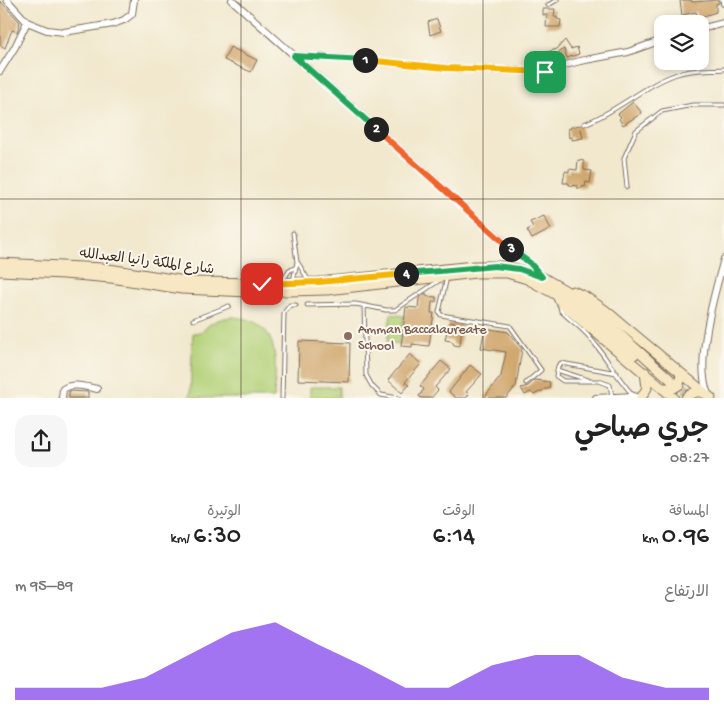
<!DOCTYPE html>
<html lang="ar">
<head>
<meta charset="utf-8">
<style>
  body { margin:0; font-family:"Gochi Hand","Playpen Sans Arabic",sans-serif; background:#f6f6f6; color:#222; direction:rtl; height:100vh; display:flex; flex-direction:column; font-size:19px; white-space:nowrap }
  * { box-sizing:border-box; margin:0 }
  p { font-size:16px; color:#767676 }
  .icon { flex:none; width:28px; height:28px; fill:none; stroke:currentColor; stroke-width:2; stroke-linecap:round; stroke-linejoin:round }
  .map { position:relative; height:398px; overflow:hidden; direction:ltr }
  .panel { display:flex; flex-direction:column; background:#fff; flex:1 }
  .panel>* { flex:none }
  .tools { position:absolute; left:654px; top:15px; display:grid; gap:10px }
  .tools a { display:grid; place-items:center; width:55px; height:55px; border-radius:10px; background:#fff; box-shadow:0 2px 8px #0003; font-size:25px }
  .pin { position:absolute; display:grid; place-items:center; width:42px; height:42px; color:#fff; margin:-21px; border-radius:10px; box-shadow:0 2px 8px #0006 }
  .km { position:absolute; width:25px; height:25px; margin:-12px; border-radius:50%; background:#222; color:#fff; font-size:14px; line-height:25px; text-align:center }
  .round { display:grid; place-items:center; flex:none; width:52px; height:52px; border-radius:15px; background:#f6f6f6 }
  .summary { display:flex; align-items:center; justify-content:space-between; height:85px; padding:0 15px }
  h1 { font-size:28px; font-weight:600; line-height:38px }
  .figures { display:grid; grid-template-columns:repeat(3,1fr); gap:8px; height:85px; padding:5px 15px }
  .figures div { display:grid; align-content:center }
  .figures b { font-size:25px; font-weight:600 }
  .figures small { font-size:14px; font-weight:400 }
  .figures p { font-size:14px }
  .chart { height:140px; padding:10px 15px }
  .chart p { display:flex; justify-content:space-between }
  .chart svg { width:100%; height:90px; margin-top:5px; fill:#7c3aed; opacity:.7 }
  .map>svg:first-child { display:block }
  .green { fill:#b3d178; stroke:#777e4b }
  .building { fill:#d1a870 }
  .lines { fill:none; stroke-linecap:round; stroke-linejoin:round }
  .secondary-tunnel { stroke:#cdc2aa; stroke-width:9; stroke-dasharray:9 4.5; stroke-linecap:butt }
  .service-casing { stroke:#7b6c5b; stroke-width:5 }
  .minor-casing { stroke:#7b6c5b; stroke-width:8 }
  .secondary-casing { stroke:#7b6c5b; stroke-width:11 }
  .service { stroke:#fff; stroke-width:3 }
  .minor { stroke:#fff; stroke-width:6 }
  .secondary { stroke:#f7e8c3; stroke-width:9 }
  .split-1-casing { stroke:#fff; stroke-width:10 }
  .split-2-casing { stroke:#fff; stroke-width:10 }
  .split-3-casing { stroke:#fff; stroke-width:10 }
  .split-4-casing { stroke:#fff; stroke-width:10 }
  .split-5-casing { stroke:#fff; stroke-width:10 }
  .split-1 { stroke:#f5b400; stroke-width:6 }
  .split-2 { stroke:#22a559; stroke-width:6 }
  .split-3 { stroke:#f0652b; stroke-width:6 }
  .split-4 { stroke:#22a559; stroke-width:6 }
  .split-5 { stroke:#f5b400; stroke-width:6 }
  .grid { fill:none; stroke:#3b2a1e; stroke-width:1; stroke-opacity:0.55 }
  .education-dot { fill:#8d6e63; stroke:#fbf7ec; stroke-width:2 }
  .labels { text-anchor:middle; stroke-width:4; stroke-linejoin:round; paint-order:stroke }
  .street-label { font-size:14px; fill:#3b2a1e; stroke:#fbf7ec }
  .education-label { font-size:14px; fill:#785e54; stroke:#fbf7ec; text-anchor:start }
</style>
</head>
<body>
<div class="map">
<svg width="724" height="398" viewBox="0 0 724 398">
  <rect width="100%" height="100%" fill="#fbf7ec"/>
  <filter id="ink" filterUnits="userSpaceOnUse"><feTurbulence type="fractalNoise" baseFrequency=".02" numOctaves="2"/><feDisplacementMap in="SourceGraphic" scale="10" xChannelSelector="R" yChannelSelector="G"/><feConvolveMatrix kernelMatrix="1 2 1 2 8 2 1 2 1" color-interpolation-filters="sRGB"/></filter>
  <filter id="wash" filterUnits="userSpaceOnUse"><feTurbulence type="fractalNoise" baseFrequency=".0096" numOctaves="4" result="noise"/><feDisplacementMap in="SourceGraphic" scale="20" xChannelSelector="R" yChannelSelector="G"/><feGaussianBlur stdDeviation="1.12" result="paint"/><feColorMatrix in="noise" values="0 0 0 0 0 0 0 0 0 0 0 0 0 0 0 0 0 1.4 0 .05"/><feComposite in="paint" operator="in"/></filter>
  <g filter="url(#wash)">
    <rect width="100%" height="100%" fill="#f1e8cd"/>
    <!-- green -->
    <path class="green" d="M391,314L404,316L400,344L387,342Z
      M234,317C239,318 245,318 250,320C282,332 275,371 274,398H190L193,333L202,332C211,321 220,318 234,317Z
      M310,387H339V398H310Z"/>
    <g id="blocks">
      <!-- building -->
      <path class="building" d="M685,0H691L692,2L719,0V3L716,4V12L698,18L696,12L682,15L680,1Z
        M0,1L20,22L17,32L12,30L5,48L0,45Z
        M543,9H555L554,17H557V19L561,20L560,27H546L547,15H543Z
        M437,19L441,31L430,35L428,22Z
        M565,40L571,49L577,47L579,54L567,58L564,49L553,57H549L547,52L557,49Z
        M230,47L257,60L251,72L224,60Z
        M633,102L642,113L623,125L619,119L621,117L618,114Z
        M580,125L583,138L572,140V137L569,138L568,129L571,128V127Z
        M578,160L584,161V170L592,171L590,183L586,182L585,187L582,186V188H577L578,186L569,185V183H563L565,171L569,172V169L577,170Z
        M544,216L551,229L532,239L527,230L533,227L530,222Z
        M426,293V296L436,297V302H432L431,313H434L429,346L412,344V347L401,346L406,307L418,308L419,298Z
        M449,322L462,324L460,346L454,345L452,341L445,340Z
        M485,328L508,332L522,349L516,386L506,398H484L501,376L506,352L481,348Z
        M299,341L350,343L349,382L298,380Z
        M410,354L421,364L405,382L409,385L402,393L388,380Z
        M441,361L451,369L435,387L438,390L431,398H421L419,396L424,389L420,386Z
        M470,365L482,374L466,392L469,394L466,398H456L449,392Z
        M535,380L550,382L549,389H545L534,395L531,392L525,395L521,388L528,386Z
        M69,391L88,392V398H69Z"/>
    </g>
  </g>
  <g filter="url(#ink)">
    <use href="#blocks" fill-opacity="0" stroke="#7b6c5b" stroke-width="1"/>
    <g class="lines">
      <!-- secondary-tunnel -->
      <path class="secondary-tunnel" d="M672,381L691,398"/>
      <defs>
        <path id="service" d="M548,5L557,0
          M584,124C617,112 644,85 677,74C691,69 709,70 724,69
          M627,187L624,158L636,131L662,111L693,105H724
          M298,263L309,281
          M447,277L439,312L441,315L510,326L541,370L526,383
          M293,281L297,262L293,233
          M282,282L289,271L296,267
          M307,305L356,304L386,310H395L440,280
          M364,306L366,375L372,386L381,395L398,398
          M560,306L561,311C570,320 582,328 590,338C606,356 617,378 633,395
          M193,320L229,306
          M557,370L588,380
          M612,396L610,385L599,381H563L556,376L558,366L561,363L617,373
          M282,398L284,313L290,305H296"/>
        <path id="minor" d="M7,0L27,22L47,30L64,32L113,24L124,20L132,14L134,0
          M232,0L483,224L530,263L541,276
          M724,0V3
          M700,29L724,23
          M294,56L352,59L446,68L540,72L580,61L628,52L662,40
          M0,71L15,47L27,22
          M708,394C694,363 715,291 724,259
          M62,398L63,389C73,382 86,387 97,389
          M596,398L634,396L640,398"/>
        <path id="secondary" d="M0,263L102,268L192,282L262,283L319,282L474,266H505L525,271L542,277L568,292L596,313L671,380
          M0,271L64,274L111,278L182,289L249,292L327,290L476,273H507L527,279L571,303L634,355
          M573,291L586,297L605,310L705,393
          M558,298L563,305L674,398
          M664,388H674L679,385L681,374
          M641,398L647,388L645,372
          M686,398C694,390 703,390 711,398"/>
      </defs>
      <!-- service casing -->
      <use href="#service" class="service-casing"/>
      <!-- minor casing -->
      <use href="#minor" class="minor-casing"/>
      <!-- secondary casing -->
      <use href="#secondary" class="secondary-casing"/>
      <!-- service -->
      <use href="#service" class="service"/>
      <!-- minor -->
      <use href="#minor" class="minor"/>
      <!-- secondary -->
      <use href="#secondary" class="secondary"/>
    </g>
  </g>
  <g class="lines" filter="url(#ink)">
    <defs>
      <path id="split-1" d="M365,60L446,68L545,72"/>
      <path id="split-2" d="M365,60L294,56L376,129"/>
      <path id="split-3" d="M376,129L511,249"/>
      <path id="split-4" d="M406,274L495,266L519,269L542,277L530,263L511,249"/>
      <path id="split-5" d="M262,284L319,282L406,274"/>
    </defs>
    <!-- split-1 casing -->
    <use href="#split-1" class="split-1-casing"/>
    <!-- split-2 casing -->
    <use href="#split-2" class="split-2-casing"/>
    <!-- split-3 casing -->
    <use href="#split-3" class="split-3-casing"/>
    <!-- split-4 casing -->
    <use href="#split-4" class="split-4-casing"/>
    <!-- split-5 casing -->
    <use href="#split-5" class="split-5-casing"/>
    <!-- split-1 -->
    <use href="#split-1" class="split-1"/>
    <!-- split-2 -->
    <use href="#split-2" class="split-2"/>
    <!-- split-3 -->
    <use href="#split-3" class="split-3"/>
    <!-- split-4 -->
    <use href="#split-4" class="split-4"/>
    <!-- split-5 -->
    <use href="#split-5" class="split-5"/>
  </g>
  <!-- grid -->
  <path class="grid" d="M241,0V398M483,0V398M0,199H724"/>
  <!-- markers -->
  <circle class="education-dot" cx="348" cy="336" r="5"/>
  <g class="labels">
    <!-- street labels -->
    <g class="street-label">
      <text transform="translate(147 260) rotate(7)" y="5">شارع الملكة رانيا العبدالله</text>
    </g>
    <!-- education labels -->
    <g class="education-label">
      <text x="358" y="333">Amman Baccalaureate<tspan x="358" dy="16">School</tspan></text>
    </g>
  </g>
</svg>
<div class="tools">
<a><svg class="icon" aria-label="layers" viewBox="0 0 24 24"><path d="M12 4l9 5-9 5-9-5zM3 14l9 5 9-5"/></svg></a>
</div>
<div class="pin" style="left:545px;top:72px;background:#1e9e55"><svg class="icon" aria-label="arrive" viewBox="0 0 24 24"><path d="M6 21V4h12l-3 4 3 4H6"/></svg></div>
<div class="pin" style="left:262px;top:284px;background:#d93025"><svg class="icon" aria-label="check" viewBox="0 0 24 24"><path d="M5 12l5 5 9-10"/></svg></div>
<b class="km" style="left:365px;top:60px">1</b>
<b class="km" style="left:376px;top:129px">2</b>
<b class="km" style="left:511px;top:249px">3</b>
<b class="km" style="left:406px;top:274px">4</b>
</div>
<section class="panel">
<div class="summary"><div><h1>جري صباحي</h1><p>08:27</p></div><a class="round"><svg class="icon" aria-label="share" viewBox="0 0 24 24"><path d="M12 15V3M7 8l5-5 5 5M5 13v7h14v-7"/></svg></a></div>
<div class="figures">
<div><p>المسافة</p><b>0.96<small> km</small></b></div>
<div><p>الوقت</p><b>6:14</b></div>
<div><p>الوتيرة</p><b>6:30<small> /km</small></b></div>
</div>
<div class="chart"><p><span>الارتفاع</span>89–95 m</p>
<svg viewBox="0 0 160 44" preserveAspectRatio="none"><path d="M0 44V38L10 38L20 38L30 33L40 22L50 11L60 6L70 17L80 27L90 38L100 38L110 27L120 22L130 22L140 33L150 38L160 38V44z"/></svg>
</div>
</section>
</body>
</html>
